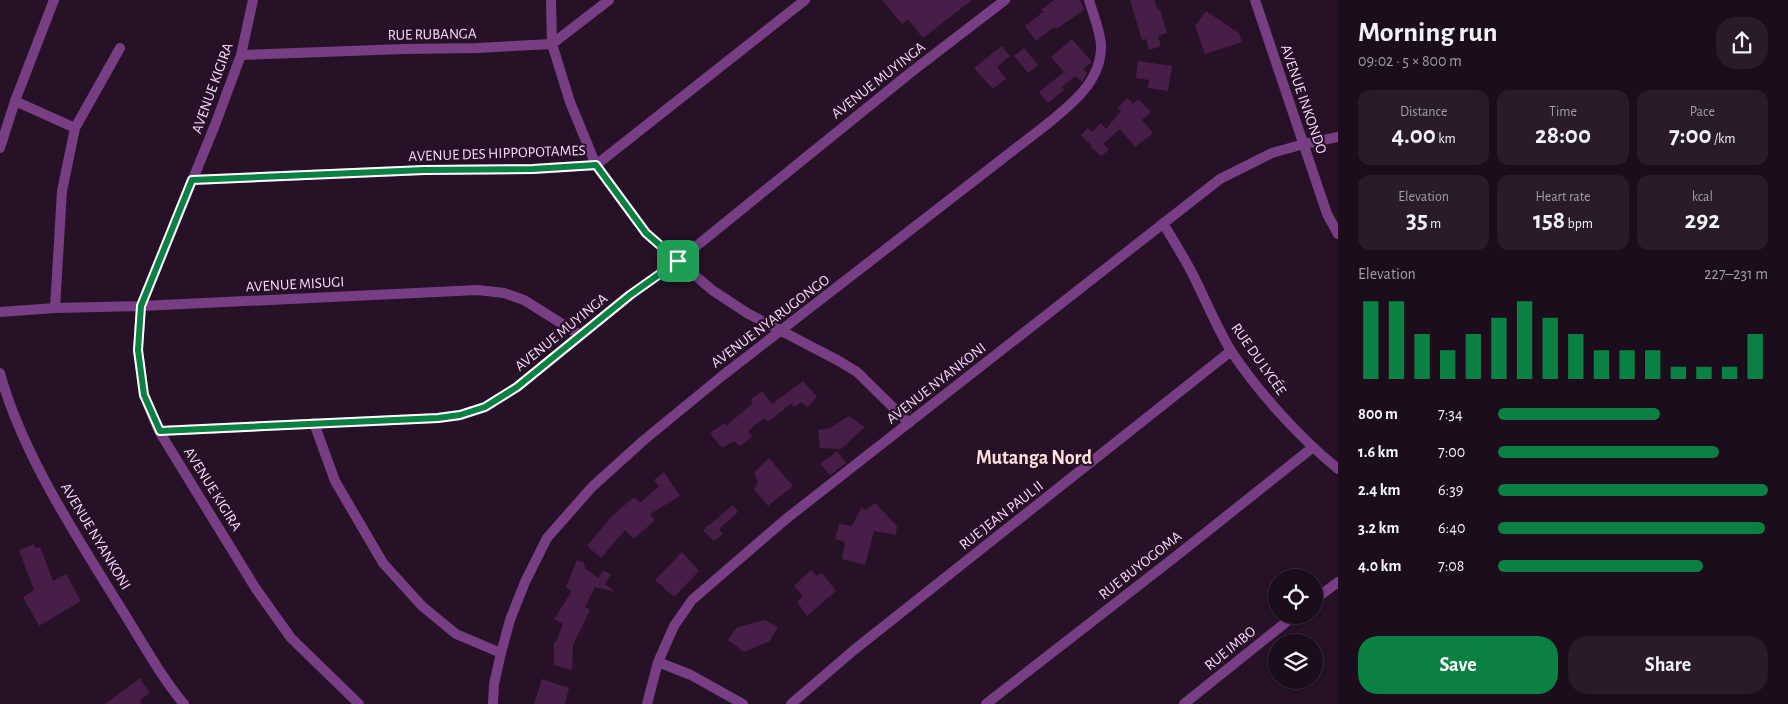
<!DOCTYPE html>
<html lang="en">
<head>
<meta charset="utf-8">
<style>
  body { margin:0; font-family:"Alegreya Sans",sans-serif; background:#291b2a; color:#f1f3f6; height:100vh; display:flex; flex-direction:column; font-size:19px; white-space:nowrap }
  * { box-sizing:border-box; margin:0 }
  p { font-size:16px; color:#a09ca4 }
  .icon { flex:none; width:28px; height:28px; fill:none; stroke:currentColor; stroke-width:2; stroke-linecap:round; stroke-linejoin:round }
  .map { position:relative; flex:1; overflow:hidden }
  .panel { display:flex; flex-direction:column; background:#1c0d1d; width:450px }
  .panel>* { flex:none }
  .controls { position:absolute; left:1268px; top:569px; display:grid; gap:10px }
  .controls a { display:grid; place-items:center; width:55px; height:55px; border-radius:50%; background:#1c0d1d; box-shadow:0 1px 4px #0004,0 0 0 1px #3a2d3b; font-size:25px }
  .pin { position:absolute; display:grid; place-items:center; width:42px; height:42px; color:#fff; margin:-21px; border-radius:10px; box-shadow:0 2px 8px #0006 }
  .round { display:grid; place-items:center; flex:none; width:52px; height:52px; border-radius:20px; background:#291b2a }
  .head { display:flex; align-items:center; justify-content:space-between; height:85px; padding:0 20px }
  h1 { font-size:28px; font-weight:600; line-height:38px }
  .stats { display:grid; grid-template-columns:repeat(3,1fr); gap:8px; height:85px; padding:5px 20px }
  .stats div { display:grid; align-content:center; border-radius:12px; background:#291b2a; text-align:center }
  .stats b { font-size:25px; font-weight:600 }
  .stats small { font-size:14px; font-weight:400 }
  .stats p { font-size:14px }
  .chart { height:140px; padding:10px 20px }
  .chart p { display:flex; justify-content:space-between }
  .chart svg { width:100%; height:90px; margin-top:5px; stroke:#0b8043; stroke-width:6 }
  .primary-button { display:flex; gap:10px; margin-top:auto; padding:10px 20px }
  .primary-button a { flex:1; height:58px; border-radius:20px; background:#0b8043; color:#fff; font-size:20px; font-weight:600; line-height:58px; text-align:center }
  .primary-button a+a { background:#291b2a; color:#f1f3f6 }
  ul { padding:0 20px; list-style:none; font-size:16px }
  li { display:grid; grid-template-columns:80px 60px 1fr; align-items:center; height:38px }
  li i { height:12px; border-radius:6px; background:#0b8043 }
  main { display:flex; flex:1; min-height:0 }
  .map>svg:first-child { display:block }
  .building { fill:#471e48 }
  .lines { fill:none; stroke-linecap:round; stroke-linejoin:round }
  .minor { stroke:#773e84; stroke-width:10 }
  .tertiary { stroke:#773e84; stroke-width:10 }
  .route-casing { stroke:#fff; stroke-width:10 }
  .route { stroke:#0b8043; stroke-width:6 }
  .labels { text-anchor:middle; stroke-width:4.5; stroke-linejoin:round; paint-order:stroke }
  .street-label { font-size:15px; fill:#f9d9fd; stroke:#261127 }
  .district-label { font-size:20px; font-weight:bold; fill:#fde0db; stroke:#261127 }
</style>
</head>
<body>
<main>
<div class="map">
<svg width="1338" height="704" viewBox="0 0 1338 704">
  <rect width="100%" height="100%" fill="#261127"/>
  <!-- building -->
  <path class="building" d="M882,0H972L923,38L908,19L902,24Z
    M1054,0H1080L1084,10L1056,29L1054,27L1036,41L1025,26L1043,12L1041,10Z
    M1130,0H1154L1158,10H1160L1167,33L1158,36L1161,46L1149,50L1146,39L1142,40Z
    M1206,11L1239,33L1242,42L1205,54L1195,26Z
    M1072,39L1092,62L1083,69L1087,73L1082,82L1075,76L1062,87L1064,90L1048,103L1039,92L1064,72L1051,57Z
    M1002,46L1010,56L997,67L1006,79L993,89L974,68Z
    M1024,48L1038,65L1028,73L1014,56Z
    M1138,61L1172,66L1168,91L1148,88L1149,80L1136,78Z
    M1128,98L1133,104L1138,99L1151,112L1142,120L1153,133L1135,147L1120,129L1103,144L1109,150L1101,156L1091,147L1092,146L1081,135L1088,128L1092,132L1101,123L1106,129L1121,111L1117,108Z
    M803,381L817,397L807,407L802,402L794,407L792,403L768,422L764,418L748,431L752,437L740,446L734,441L722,448L710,433L724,423L726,426L753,403L751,399L762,391L772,404Z
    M849,416L865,427L841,449L820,448L818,430L830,428Z
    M837,451L846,463L830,475L820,464Z
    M769,458L793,486L768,506L754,489L758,482L754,473Z
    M664,472L680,496L650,514L655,520L634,539L625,530L601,558L587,546L612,516L634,497L640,503L659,486L654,480Z
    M875,503L897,526L896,535L874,531L865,565L842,559L845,542L835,539L839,524L852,526L862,507L866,510Z
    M733,505L738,512L719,529L723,534L714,541L703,530Z
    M34,544L35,548L40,547L53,581L66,574L81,601L39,626L23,597L34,590L19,550Z
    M682,552L699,571L674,597L655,580Z
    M577,560L584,563L585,568L598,578L603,571L611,574L605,584L615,592L595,587L585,607L590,610L573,645L572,670L554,665V642H556L563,624L554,619L572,591L566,587Z
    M811,570L817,576L822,573L836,591L807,616L797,602L803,596L794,586Z
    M764,620L778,627L770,641L744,652L728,640L736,628Z
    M140,678L150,693L140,700L142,704H105Z
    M542,679L569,688L565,704H534Z"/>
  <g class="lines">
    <!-- minor -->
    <path class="minor" d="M253,0L241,55L215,125L141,306L138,350L144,395L159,431L256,589L291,638L359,704
      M551,0L552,44L570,102L596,165L646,233L712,290L747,313L839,361L857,372L909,423
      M241,55L404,49L477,48L552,44L609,0
      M15,101L75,128
      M1304,144L1338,137
      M192,180L424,170L533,169L596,165L805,0
      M1163,223C1174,242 1186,260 1195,279C1207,303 1217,328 1231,351C1259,393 1299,437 1338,469
      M55,308L62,191L75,128L120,48
      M0,312L55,308L141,306L478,290L504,293L524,300L580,335
      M314,423L335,481L383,563L422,606L456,634L501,653
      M159,431L438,418L460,415L485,407L517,387L630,295L678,261L910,73L1005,0
      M1314,600L1338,582
      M493,704L494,684L501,653L510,620L525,582L547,538L592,487L644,440L722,376L1046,125C1071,105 1102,81 1101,45C1100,30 1093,14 1089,0
      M791,704L854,650L1231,351
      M986,704L1175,557L1312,448
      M1184,704L1295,615"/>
    <!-- tertiary -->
    <path class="tertiary" d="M1255,0L1327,214L1338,234
      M0,148L15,101L54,0
      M0,373C22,453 74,532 117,602C139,636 158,673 184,704
      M658,662L691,675L743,704
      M647,704L658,662L674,626L692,600L786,519L1220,179L1272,153L1304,144"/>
  </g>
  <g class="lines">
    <defs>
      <path id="route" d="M596,165L646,233L678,261L630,295L517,387L485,407L460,415L438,418L160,431L144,395L138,350L141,306L192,180L424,170L533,169Z"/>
    </defs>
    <!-- route casing -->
    <use href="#route" class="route-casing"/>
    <!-- route -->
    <use href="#route" class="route"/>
  </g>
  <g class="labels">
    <!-- street labels -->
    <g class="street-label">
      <text transform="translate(432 34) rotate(-1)" y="5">RUE RUBANGA</text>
      <text transform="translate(878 80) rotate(-38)" y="5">AVENUE MUYINGA</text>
      <text transform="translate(212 88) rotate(-70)" y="5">AVENUE KIGIRA</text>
      <text transform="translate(1304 99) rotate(71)" y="5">AVENUE INKONDO</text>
      <text transform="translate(497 153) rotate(-2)" y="5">AVENUE DES HIPPOPOTAMES</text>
      <text transform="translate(295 284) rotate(-3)" y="5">AVENUE MISUGI</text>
      <text transform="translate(770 321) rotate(-37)" y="5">AVENUE NYARUGONGO</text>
      <text transform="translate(561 332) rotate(-39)" y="5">AVENUE MUYINGA</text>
      <text transform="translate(1259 359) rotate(55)" y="5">RUE DU LYCÉE</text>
      <text transform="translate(936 383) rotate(-38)" y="5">AVENUE NYANKONI</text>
      <text transform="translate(213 489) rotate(58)" y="5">AVENUE KIGIRA</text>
      <text transform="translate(1001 515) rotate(-38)" y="5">RUE JEAN PAUL II</text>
      <text transform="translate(96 536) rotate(59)" y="5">AVENUE NYANKONI</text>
      <text transform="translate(1140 565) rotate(-38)" y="5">RUE BUYOGOMA</text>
      <text transform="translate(1230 648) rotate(-39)" y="5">RUE IMBO</text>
    </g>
    <!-- district labels -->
    <g class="district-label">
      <text x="1034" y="464">Mutanga Nord</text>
    </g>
  </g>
</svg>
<div class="controls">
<a><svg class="icon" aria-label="locate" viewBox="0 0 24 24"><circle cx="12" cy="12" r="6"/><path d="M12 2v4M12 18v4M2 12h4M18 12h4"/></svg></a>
<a><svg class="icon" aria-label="layers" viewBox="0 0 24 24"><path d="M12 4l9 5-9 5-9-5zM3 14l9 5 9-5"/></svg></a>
</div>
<div class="pin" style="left:678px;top:261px;background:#1e9e55"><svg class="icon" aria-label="arrive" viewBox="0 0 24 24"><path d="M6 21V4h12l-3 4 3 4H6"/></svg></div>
</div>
<section class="panel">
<div class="head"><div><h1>Morning run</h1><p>09:02 · 5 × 800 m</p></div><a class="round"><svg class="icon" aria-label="share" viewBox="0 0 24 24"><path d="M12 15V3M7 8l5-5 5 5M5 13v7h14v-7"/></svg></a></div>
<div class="stats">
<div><p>Distance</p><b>4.00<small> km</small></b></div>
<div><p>Time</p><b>28:00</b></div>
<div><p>Pace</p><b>7:00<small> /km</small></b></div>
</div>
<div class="stats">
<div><p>Elevation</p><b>35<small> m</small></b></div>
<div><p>Heart rate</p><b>158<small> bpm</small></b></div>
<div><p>kcal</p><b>292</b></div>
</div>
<div class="chart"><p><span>Elevation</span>227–231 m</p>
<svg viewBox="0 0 160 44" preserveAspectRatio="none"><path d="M5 44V6M15 44V6M25 44V22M35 44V30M45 44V22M55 44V14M65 44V6M75 44V14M85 44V22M95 44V30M105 44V30M115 44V30M125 44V38M135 44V38M145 44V38M155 44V22"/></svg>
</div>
<ul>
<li><b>800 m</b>7:34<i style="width:60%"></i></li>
<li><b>1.6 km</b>7:00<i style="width:82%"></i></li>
<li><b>2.4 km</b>6:39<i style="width:100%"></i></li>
<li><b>3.2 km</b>6:40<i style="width:99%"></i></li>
<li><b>4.0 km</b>7:08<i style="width:76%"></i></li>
</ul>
<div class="primary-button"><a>Save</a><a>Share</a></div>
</section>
</main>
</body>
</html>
